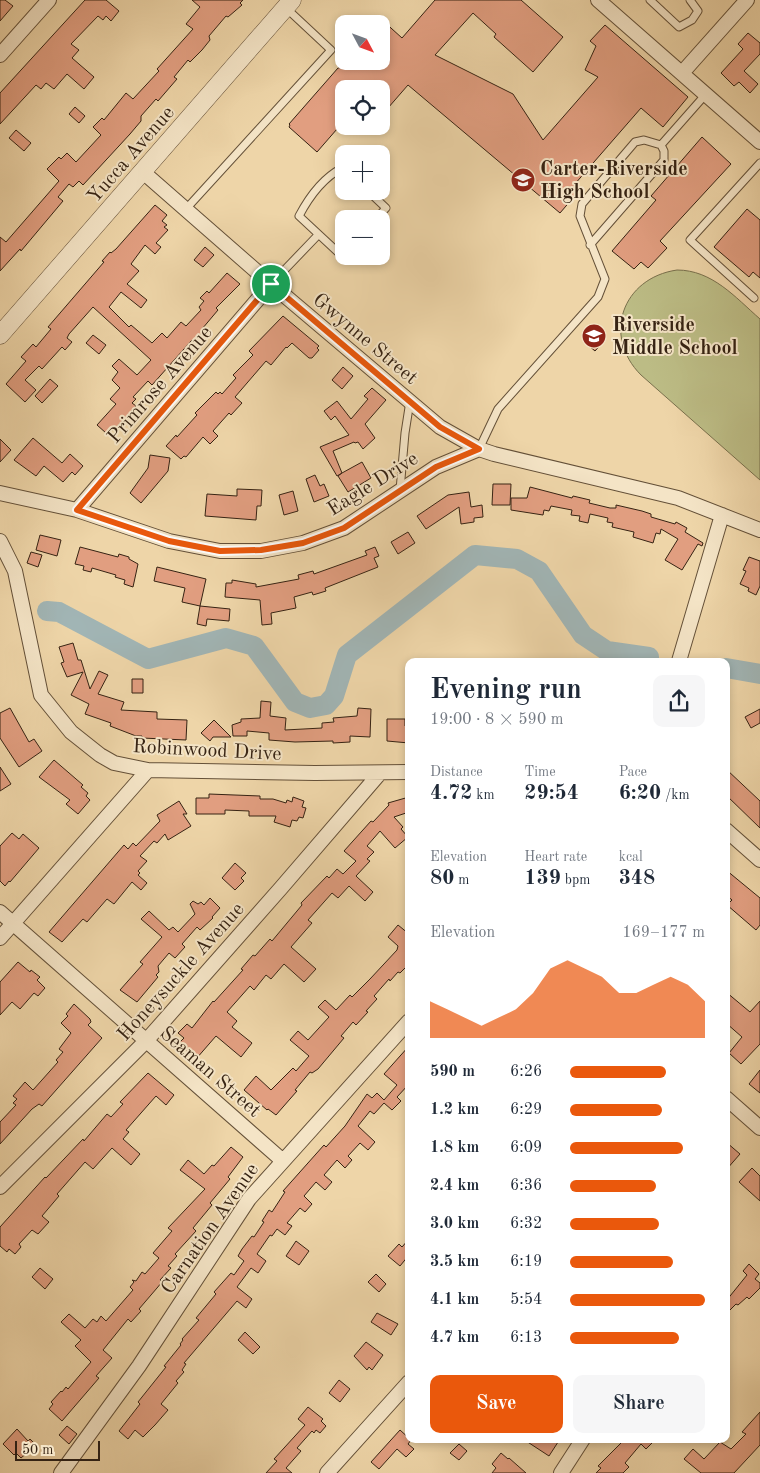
<!DOCTYPE html>
<html lang="en">
<head>
<meta charset="utf-8">
<style>
  body { margin:0; font-family:"Old Standard TT",serif; background:#f6f6f7; color:#1f2937; height:100vh; display:flex; flex-direction:column; font-size:19px; white-space:nowrap }
  * { box-sizing:border-box; margin:0 }
  p { font-size:16px; color:#747a83 }
  .icon { flex:none; width:28px; height:28px; fill:none; stroke:currentColor; stroke-width:2; stroke-linecap:round; stroke-linejoin:round }
  .map { position:relative; flex:1; overflow:hidden }
  .panel { position:absolute; left:405px; top:658px; width:325px; height:785px; display:flex; flex-direction:column; background:#fff; border-radius:10px; box-shadow:0 2px 8px #0003 }
  .panel>* { flex:none }
  .needle { width:32px; rotate:131deg }
  .tools { position:absolute; left:335px; top:15px; display:grid; gap:10px }
  .tools a { display:grid; place-items:center; width:55px; height:55px; border-radius:10px; background:#fff; box-shadow:0 2px 8px #0003; font-size:25px }
  .scale { position:absolute; left:15px; bottom:12px; width:85px; box-sizing:border-box; padding-left:5px; border:2px solid #362313; border-top:0; font-size:14px; line-height:18px; white-space:nowrap; color:#362313; -webkit-text-stroke:4px #f4e4c6; paint-order:stroke }
  .pin { position:absolute; display:grid; place-items:center; width:42px; height:42px; color:#fff; margin:-21px; border:2px solid #fff; border-radius:50%; box-shadow:0 1px 5px #0007 }
  .round { display:grid; place-items:center; flex:none; width:52px; height:52px; border-radius:10px; background:#f6f6f7 }
  .summary { display:flex; align-items:center; justify-content:space-between; height:85px; padding:0 25px }
  h1 { font-size:28px; font-weight:700; line-height:38px }
  .stats { display:grid; grid-template-columns:repeat(3,1fr); gap:8px; height:85px; padding:5px 25px }
  .stats div { display:grid; align-content:center }
  .stats b { font-size:21px; font-weight:700 }
  .stats small { font-size:14px; font-weight:400 }
  .stats p { font-size:14px }
  .chart { height:140px; padding:10px 25px }
  .chart p { display:flex; justify-content:space-between }
  .chart svg { width:100%; height:90px; margin-top:5px; fill:#ea580c; opacity:.7 }
  .button { display:flex; gap:10px; margin-top:auto; padding:10px 25px }
  .button a { flex:1; height:58px; border-radius:10px; background:#ea580c; color:#fff; font-size:20px; font-weight:700; line-height:58px; text-align:center }
  .button a+a { background:#f6f6f7; color:#1f2937 }
  ul { padding:0 25px; list-style:none; font-size:16px }
  li { display:grid; grid-template-columns:80px 60px 1fr; align-items:center; height:38px }
  li i { height:12px; border-radius:6px; background:#ea580c }
  .map>svg:first-child { display:block }
  .green { fill:#bcbc85; stroke:#79704c }
  .lines { fill:none; stroke-linecap:round; stroke-linejoin:round }
  .river { stroke:#a1b5b5; stroke-width:20 }
  .building { fill:#e19e80; stroke:#362313 }
  .service-casing { stroke:#645038; stroke-width:9 }
  .minor-casing { stroke:#645038; stroke-width:16 }
  .tertiary-casing { stroke:#645038; stroke-width:19 }
  .service { stroke:#f4e4c6; stroke-width:7 }
  .minor { stroke:#f4e4c6; stroke-width:14 }
  .tertiary { stroke:#f4e4c6; stroke-width:18 }
  .route-casing { stroke:#fff; stroke-width:10 }
  .route { stroke:#ea580c; stroke-width:6 }
  .labels { text-anchor:middle; stroke-width:4; stroke-linejoin:round; paint-order:stroke }
  .street-label { font-size:20px; fill:#362313; stroke:#f4e4c6 }
  .poi-label { font-size:20px; font-weight:bold; fill:#362313; stroke:#f4e4c6; text-anchor:start }
</style>
</head>
<body>
<div class="map">
<svg width="760" height="1473" viewBox="0 0 760 1473">
  <rect width="100%" height="100%" fill="#eed5a8"/>
  <filter id="stains"><feTurbulence type="fractalNoise" baseFrequency=".004" numOctaves="4"/><feColorMatrix values="0 0 0 0 .2 0 0 0 0 .09 0 0 0 0 .02 0 0 0 .5 -.17"/></filter>
  <radialGradient id="worn" r=".72"><stop offset=".6" stop-color="#630" stop-opacity="0"/><stop offset="1" stop-color="#630" stop-opacity=".3"/></radialGradient>
  <!-- green -->
  <path class="green" d="M677,270C712,270 735,297 760,319V480L641,375C602,336 622,278 677,270Z"/>
  <g class="lines">
    <!-- river -->
    <path class="river" d="M47,611L59,612L148,659L226,638L254,646L295,702L310,708L326,705L334,696L347,655L475,555L517,559L539,571L583,635L607,651L649,657
      M726,668L760,674"/>
  </g>
  <!-- building -->
  <path class="building" d="M0,0H5L13,6L0,21Z
    M85,0H106L119,11L111,21L106,16L103,20L98,16L71,44L79,50L72,58L94,77L84,89L67,74L54,89L46,83L41,89L36,85L0,124V93Z
    M192,0H243L240,3L242,5L228,17L226,16L209,36L210,40L202,50L190,62L188,60L174,77L177,79L158,101L156,99L141,116V121L130,134L83,185L79,181L73,187L69,184L58,197L63,201L21,251L20,249L0,271V237L6,242L59,181L47,169L59,157L61,159L67,153L76,162L101,135L93,127L102,118L104,120L126,93L133,99L159,71L157,69L193,29L186,24L200,7Z
    M435,0H521L563,37L533,72L494,37L496,34L473,13L435,55L513,94L543,140L598,77L585,70L596,46L590,41L605,25L688,97L663,127L641,108L574,185L578,192L560,213L408,85L381,116V89H344V121L317,152L289,127L290,125L289,124L338,68L354,64L357,61H381V19L402,38Z
    M748,33L760,43V54L744,71L758,84L750,93L739,82L734,86L721,73L743,49L738,44Z
    M75,107L85,116L79,123L69,114Z
    M16,130L31,143L24,151L9,138Z
    M702,137L731,164L660,241L667,248L648,268L641,262L634,269L612,251L656,200L651,196Z
    M155,205L167,215L162,221L167,225L164,227L168,230L156,243L161,247L155,254L145,245L131,264L139,271L127,284L147,300L141,308L121,292L109,307L129,327L131,325L152,343L162,333L167,338L181,322L186,326L201,310L199,307L204,301L200,298L207,291L209,293L227,273L240,284L216,308L218,310L202,329L204,331L194,342L192,340L152,385L148,381L133,397L136,399L132,403L136,406L113,431L111,428L106,433L97,425L116,404L110,399L120,388L112,380L118,372L112,366L119,359L137,375L151,360L93,307L69,334L67,338L72,342L65,350L62,347L42,369L39,366L25,380L36,390L25,402L6,384L26,361L21,357L33,344L36,347L51,329L48,327L104,262L102,261L110,252L111,253L116,249Z
    M747,209L760,220V278L753,272L749,277L714,247Z
    M205,247L214,255L203,267L194,260Z
    M283,316L319,346L317,348L319,350L312,358H309L292,343L287,348L286,347L271,365L266,361L235,397L242,403L231,415L229,413L213,431L218,436L210,444L203,437L186,457L184,456L181,459L166,446L176,435L177,437L197,415L195,413L216,392L218,394L220,392L222,394L236,378L233,375L253,355L249,351Z
    M93,335L106,345L99,354L86,343Z
    M596,335L603,342L595,351L588,345Z
    M343,367L353,376L342,389L332,380Z
    M50,379L58,386L42,403L35,396Z
    M372,388L386,400L365,424L375,438L363,449L358,442L355,443L354,442L333,451L342,473L362,462L371,478L348,492L338,476L342,473L337,476L320,447L349,435L335,416L331,420L324,411L337,401L351,419L368,399L364,396Z
    M33,438L62,463L70,454L83,466L75,475L72,472L63,482L44,466L36,476L14,460Z
    M0,439L11,450L0,462Z
    M150,455L170,458L168,471L141,503L130,493L148,468Z
    M315,475L320,486L324,484L329,496L314,502L306,479Z
    M493,484H511L510,505H492Z
    M530,487L572,498L573,496L590,500L589,503L610,508H616V505L642,511L651,514V517L675,524L676,522L687,528L685,532L703,543L702,546L698,544L682,570L665,560L678,539L661,529L660,534L656,533L653,543L633,537L634,532L612,527L613,523L607,522L608,518L590,514L588,523L579,521L580,516L571,515L572,510L551,506L549,511L544,510L543,515L511,510V498H527Z
    M237,489L262,490L261,506H257L256,520L205,516L207,494L237,496Z
    M293,491L298,511L284,515L279,495Z
    M469,492L471,507L482,505L483,517L474,518V522L461,524L459,507L426,529L417,516L448,495Z
    M408,532L415,543L398,554L391,542Z
    M40,535L61,540L57,556L36,550Z
    M80,547L118,557L119,554L129,557V559L138,564L133,587L124,584L125,580L115,577L116,575L92,568L91,572L83,570L84,566L75,564Z
    M375,547L379,556L374,558L378,567L325,588L326,591L313,595L312,592L294,597L296,608L271,613L272,624L262,625L260,600L225,597L226,583H232V580L256,584V587L299,579L298,575L313,571L314,574L367,555L365,551Z
    M31,552L42,555L38,567L27,563Z
    M749,557L760,561V586L756,595L748,591L749,588L740,584L746,571L743,570Z
    M157,567L206,579L200,606L182,602L185,588L154,581Z
    M200,606L230,609L229,621L207,619L206,626L197,624Z
    M73,643L78,660H81L90,689L99,671L108,675L98,694L124,702L121,710L157,712V719L187,720L186,740L142,738V736H136L110,726L111,723L85,714L89,704L71,695L83,672L67,677L61,663L64,662L59,647Z
    M132,679H143V693H132Z
    M261,701L271,702L270,716L286,718L285,730L322,728V723L334,722L333,718L357,716L358,708L371,709L370,737L350,736V742L333,743V741L295,742L269,740V733L247,731V736H233L232,725L241,722V719L260,718Z
    M10,708L29,742L34,739L42,751L19,767L0,738V713Z
    M760,709V723L751,728L745,717Z
    M387,719H405V726H409V743L387,741Z
    M214,720L231,737H213L210,741L201,733Z
    M54,760L83,785L81,787L88,793L86,796L90,800L78,814L66,804L70,800L39,777Z
    M0,767L11,784L0,791Z
    M726,769L760,801V828L726,795Z
    M209,794L260,796V799H273L286,803L287,800L292,802L293,797L304,801L302,807L306,808L303,818L299,817L297,821L292,820L290,827L274,822L276,816H249V811L225,810V814H196V798H209Z
    M409,797V812L394,817L403,827L401,829L408,837L395,848L380,831L367,846L374,852L367,859L370,861L356,876L373,892L365,901L349,886L338,898L332,893L308,920L312,923L291,947L316,969L304,982L284,964L271,979L266,975L254,990L250,986L227,1012L237,1021L232,1027L252,1043L241,1057L216,1036L196,1059L178,1044L184,1038L178,1033L187,1024L192,1028L213,1001L214,1002L243,970L241,969L253,955L255,956L270,939L272,941L302,905L301,903L327,876L329,878L337,869L343,874L356,861L344,851L371,821L373,822L389,805L388,803Z
    M179,801L187,814H183L191,826L168,840L165,834L157,843L154,841L140,856L147,861L138,871L140,873L138,875L147,883L141,890L132,882L114,904L107,899L87,922L83,919L62,942L49,932L124,845L128,849L133,843L136,846L160,821L157,815Z
    M12,833L19,839L23,834L39,848L10,882L9,881L5,886L0,881V846Z
    M235,863L246,873L241,878L244,881L235,890L222,878Z
    M726,870L760,898V925L756,930L727,905L732,900L726,895Z
    M210,898L220,908L212,917L213,918L200,930L197,927L182,944L185,947L175,958L169,953L158,966L159,972L156,975L158,977L137,1002L120,990L143,964L140,962L162,937L141,919L149,911L169,930L173,927L178,932L195,914L190,904L193,901L198,904L201,902L204,905Z
    M398,925L409,934V964L400,973L398,972L390,981L389,979L374,996L377,999L366,1011L368,1012L356,1025L353,1022L341,1036L344,1038L318,1069L312,1073L310,1072L295,1090L297,1091L276,1115L268,1109L267,1110L244,1090L256,1076L271,1090L293,1068L296,1071L309,1056L290,1040L298,1031L308,1040L329,1017L318,1007L325,1000L336,1010L350,995L352,997L370,979L397,950L398,946L388,937Z
    M18,962L30,972L31,970L40,977L37,980L45,988L38,996L34,993L20,1009L12,1002L0,1015V982Z
    M726,992L750,1012L760,1001V1044L741,1064L729,1053L742,1037L726,1023Z
    M74,1004L90,1019L91,1022L88,1025L102,1038L42,1106L39,1104L32,1109L0,1144V1122L16,1105L13,1103L17,1099L13,1096L25,1082L33,1090L58,1062L56,1060L63,1052L59,1049L71,1033L61,1023L68,1016L66,1014Z
    M409,1046V1084L397,1097L401,1101L392,1110L384,1103L374,1114L370,1111L358,1126L375,1142L368,1150L360,1143L348,1156L352,1160L345,1168L337,1160L324,1175L332,1182L325,1190L316,1182L304,1196L312,1204L305,1212L300,1208L287,1223L292,1226L285,1235L277,1229L272,1236L270,1235L257,1254L266,1261L258,1273L251,1268L237,1287L252,1299L246,1308L237,1301L184,1363L186,1364L182,1370L184,1372L176,1381L178,1383L161,1404L168,1410L155,1425L143,1437L135,1430L128,1439L119,1431L140,1404L138,1402L166,1367L164,1366L181,1345L180,1344L183,1340L182,1339L199,1320L196,1318L216,1294L214,1292L231,1273L234,1275L244,1261L238,1256L242,1249L252,1236L254,1237L264,1222L262,1221L269,1210L272,1212L285,1192L283,1191L324,1145L326,1147L345,1126L367,1094L372,1098L377,1093L384,1100L397,1085L384,1074Z
    M760,1070V1093L749,1084Z
    M148,1073L174,1095L166,1105L156,1096L126,1130L129,1132L123,1139L140,1154L131,1165L112,1148L93,1169L85,1162L57,1194L59,1196L42,1216L49,1222L38,1234L32,1230L19,1244L21,1247L15,1254L9,1249L7,1252L0,1246V1227L45,1177L46,1178L83,1139L84,1141L107,1114L111,1117L123,1104L120,1102Z
    M726,1142L740,1154L726,1170Z
    M231,1147L243,1157L228,1177L230,1179L210,1203L212,1205L193,1228L196,1231L175,1254L177,1256L168,1266L171,1268L160,1280L162,1282L157,1288L139,1309L141,1311L131,1322L128,1319L103,1350L112,1358L96,1376L99,1378L62,1421L49,1409L53,1404L51,1402L61,1391L62,1392L66,1387L68,1389L91,1362L75,1346L81,1340L61,1322L69,1314L85,1328L93,1319L97,1322L101,1316L106,1321L133,1290L130,1287L134,1282L132,1280L136,1281L142,1272L145,1274L159,1258L153,1253L172,1231L168,1228L205,1189L180,1170L188,1160L204,1174L212,1165L214,1166Z
    M752,1168L760,1176V1201L739,1182Z
    M409,1239V1255L400,1266L388,1256L399,1244L402,1247Z
    M296,1241L309,1251L299,1265L286,1256Z
    M749,1264L759,1274L755,1279L760,1283V1288L749,1299L747,1297L738,1305L736,1304L726,1314V1301L747,1275L743,1271Z
    M40,1268L53,1279L45,1289L32,1277Z
    M376,1274L386,1284L379,1292L368,1282Z
    M377,1313L398,1324L391,1335L371,1322Z
    M245,1332L260,1347L253,1354L238,1340Z
    M366,1342L383,1355L372,1370L369,1367L367,1370L354,1356Z
    M339,1380L350,1389L340,1402L329,1393Z
    M308,1407L323,1419L321,1421L326,1426L320,1433L316,1430L314,1433L312,1431L297,1448L301,1451L286,1468L292,1473H266L277,1461L274,1459L305,1425L298,1419Z
    M760,1412V1445L734,1473H701L684,1459L693,1449L704,1459L720,1442L731,1449L746,1434L742,1432Z
    M67,1426L77,1434L69,1444L59,1435Z
    M17,1429L28,1441L30,1439L38,1447L30,1454L28,1452L21,1458L16,1453L14,1455L3,1444Z
    M400,1430L411,1440L408,1444L414,1449L406,1457L397,1449L379,1469L371,1462Z
    M523,1439H560L549,1456Z
    M625,1439H656L646,1449L641,1444L625,1463L629,1467L623,1473H596L601,1468L598,1466Z
    M459,1444L467,1451L459,1460L450,1453Z
    M501,1453L508,1459L509,1458L526,1473H492L496,1468L492,1464Z"/>
  <g class="lines">
    <defs>
      <path id="service" d="M650,0L679,27L692,20L698,11L690,0
        M661,145L706,94
        M344,169L342,168C323,178 309,197 299,216L342,256L344,254
        M368,191L386,208L376,219
        M186,209L331,50L286,8
        M271,284L318,235
        M754,298L690,240L760,163
        M479,449L498,409L598,297L605,279L580,216L582,204L635,142L644,140L661,145L664,151V160L590,245
        M400,490L405,433L410,401"/>
      <path id="minor" d="M598,0L760,142
        M0,55L49,0
        M682,73L747,0
        M143,172L271,284L440,427L479,449
        M0,493L77,510L169,541L220,551H261L303,543L344,528L436,467L479,449L494,454L678,498L760,530
        M77,510L271,284
        M0,541L15,571L41,695L71,732L100,755L114,763L148,770L315,773L409,772
        M679,661L722,515
        M726,830L760,860
        M0,912L283,1161
        M0,938L148,770
        M726,1098L760,1128
        M0,1187L146,1041L281,888L380,773
        M61,1473L139,1366L249,1199L409,1021
        M327,1473L409,1382
        M561,1473L583,1439"/>
      <path id="tertiary" d="M0,335L292,0"/>
    </defs>
    <!-- service casing -->
    <use href="#service" class="service-casing"/>
    <!-- minor casing -->
    <use href="#minor" class="minor-casing"/>
    <!-- tertiary casing -->
    <use href="#tertiary" class="tertiary-casing"/>
    <!-- service -->
    <use href="#service" class="service"/>
    <!-- minor -->
    <use href="#minor" class="minor"/>
    <!-- tertiary -->
    <use href="#tertiary" class="tertiary"/>
  </g>
  <g class="lines">
    <defs>
      <path id="route" d="M271,284L440,427L479,449L436,467L344,528L303,543L261,550L220,551L169,541L77,510Z"/>
    </defs>
    <!-- route casing -->
    <use href="#route" class="route-casing"/>
    <!-- route -->
    <use href="#route" class="route"/>
  </g>
  <!-- icons -->
  <defs>
    <symbol id="school-disc" viewBox="-11 -11 22 22"><circle r="9.5" fill="#8f2418" stroke="#f4e4c6"/><path d="M0-5L7-2L0 1L-7-2ZM-4 1L0 2.5L4 1V4Q0 6-4 4Z" fill="#fff"/></symbol>
  </defs>
  <g fill-rule="evenodd">
    <use href="#school-disc" x="509" y="166" width="28" height="28"/>
    <use href="#school-disc" x="580" y="322" width="28" height="28"/>
  </g>
  <g class="labels">
    <!-- street labels -->
    <g class="street-label">
      <text transform="translate(130 154) rotate(-49)" y="7">Yucca Avenue</text>
      <text transform="translate(366 338) rotate(40)" y="7">Gwynne Street</text>
      <text transform="translate(159 384) rotate(-49)" y="7">Primrose Avenue</text>
      <text transform="translate(372 483) rotate(-32)" y="7">Eagle Drive</text>
      <text transform="translate(207 749) rotate(3)" y="7">Robinwood Drive</text>
      <text transform="translate(180 971) rotate(-48)" y="7">Honeysuckle Avenue</text>
      <text transform="translate(211 1071) rotate(41)" y="7">Seaman Street</text>
      <text transform="translate(209 1228) rotate(-55)" y="7">Carnation Avenue</text>
    </g>
    <!-- poi labels -->
    <g class="poi-label">
      <text x="540" y="175">Carter-Riverside<tspan x="540" dy="23">High School</tspan></text>
      <text x="612" y="331">Riverside<tspan x="612" dy="23">Middle School</tspan></text>
    </g>
  </g>
  <rect width="100%" height="100%" filter="url(#stains)"/>
  <rect width="100%" height="100%" fill="url(#worn)"/>
</svg>
<div class="tools">
<a><svg class="needle" viewBox="-14 -14 28 28"><path d="M0-13l5 13h-10z" fill="#e53935"/><path d="M0 13l5-13h-10z" fill="#747a83"/></svg></a>
<a><svg class="icon" aria-label="locate" viewBox="0 0 24 24"><circle cx="12" cy="12" r="6"/><path d="M12 2v4M12 18v4M2 12h4M18 12h4"/></svg></a>
<a>+</a>
<a>−</a>
</div>
<div class="scale">50 m</div>
<div class="pin" style="left:271px;top:284px;background:#1e9e55"><svg class="icon" aria-label="arrive" viewBox="0 0 24 24"><path d="M6 21V4h12l-3 4 3 4H6"/></svg></div>
<section class="panel">
<div class="summary"><div><h1>Evening run</h1><p>19:00 · 8 × 590 m</p></div><a class="round"><svg class="icon" aria-label="share" viewBox="0 0 24 24"><path d="M12 15V3M7 8l5-5 5 5M5 13v7h14v-7"/></svg></a></div>
<div class="stats">
<div><p>Distance</p><b>4.72<small> km</small></b></div>
<div><p>Time</p><b>29:54</b></div>
<div><p>Pace</p><b>6:20<small> /km</small></b></div>
</div>
<div class="stats">
<div><p>Elevation</p><b>80<small> m</small></b></div>
<div><p>Heart rate</p><b>139<small> bpm</small></b></div>
<div><p>kcal</p><b>348</b></div>
</div>
<div class="chart"><p><span>Elevation</span>169–177 m</p>
<svg viewBox="0 0 160 44" preserveAspectRatio="none"><path d="M0 44V26L10 30L20 34L30 38L40 34L50 30L60 22L70 10L80 6L90 10L100 14L110 22L120 22L130 18L140 14L150 18L160 26V44z"/></svg>
</div>
<ul>
<li><b>590 m</b>6:26<i style="width:71%"></i></li>
<li><b>1.2 km</b>6:29<i style="width:68%"></i></li>
<li><b>1.8 km</b>6:09<i style="width:84%"></i></li>
<li><b>2.4 km</b>6:36<i style="width:64%"></i></li>
<li><b>3.0 km</b>6:32<i style="width:66%"></i></li>
<li><b>3.5 km</b>6:19<i style="width:76%"></i></li>
<li><b>4.1 km</b>5:54<i style="width:100%"></i></li>
<li><b>4.7 km</b>6:13<i style="width:81%"></i></li>
</ul>
<div class="button"><a>Save</a><a>Share</a></div>
</section>
</div>
</body>
</html>
